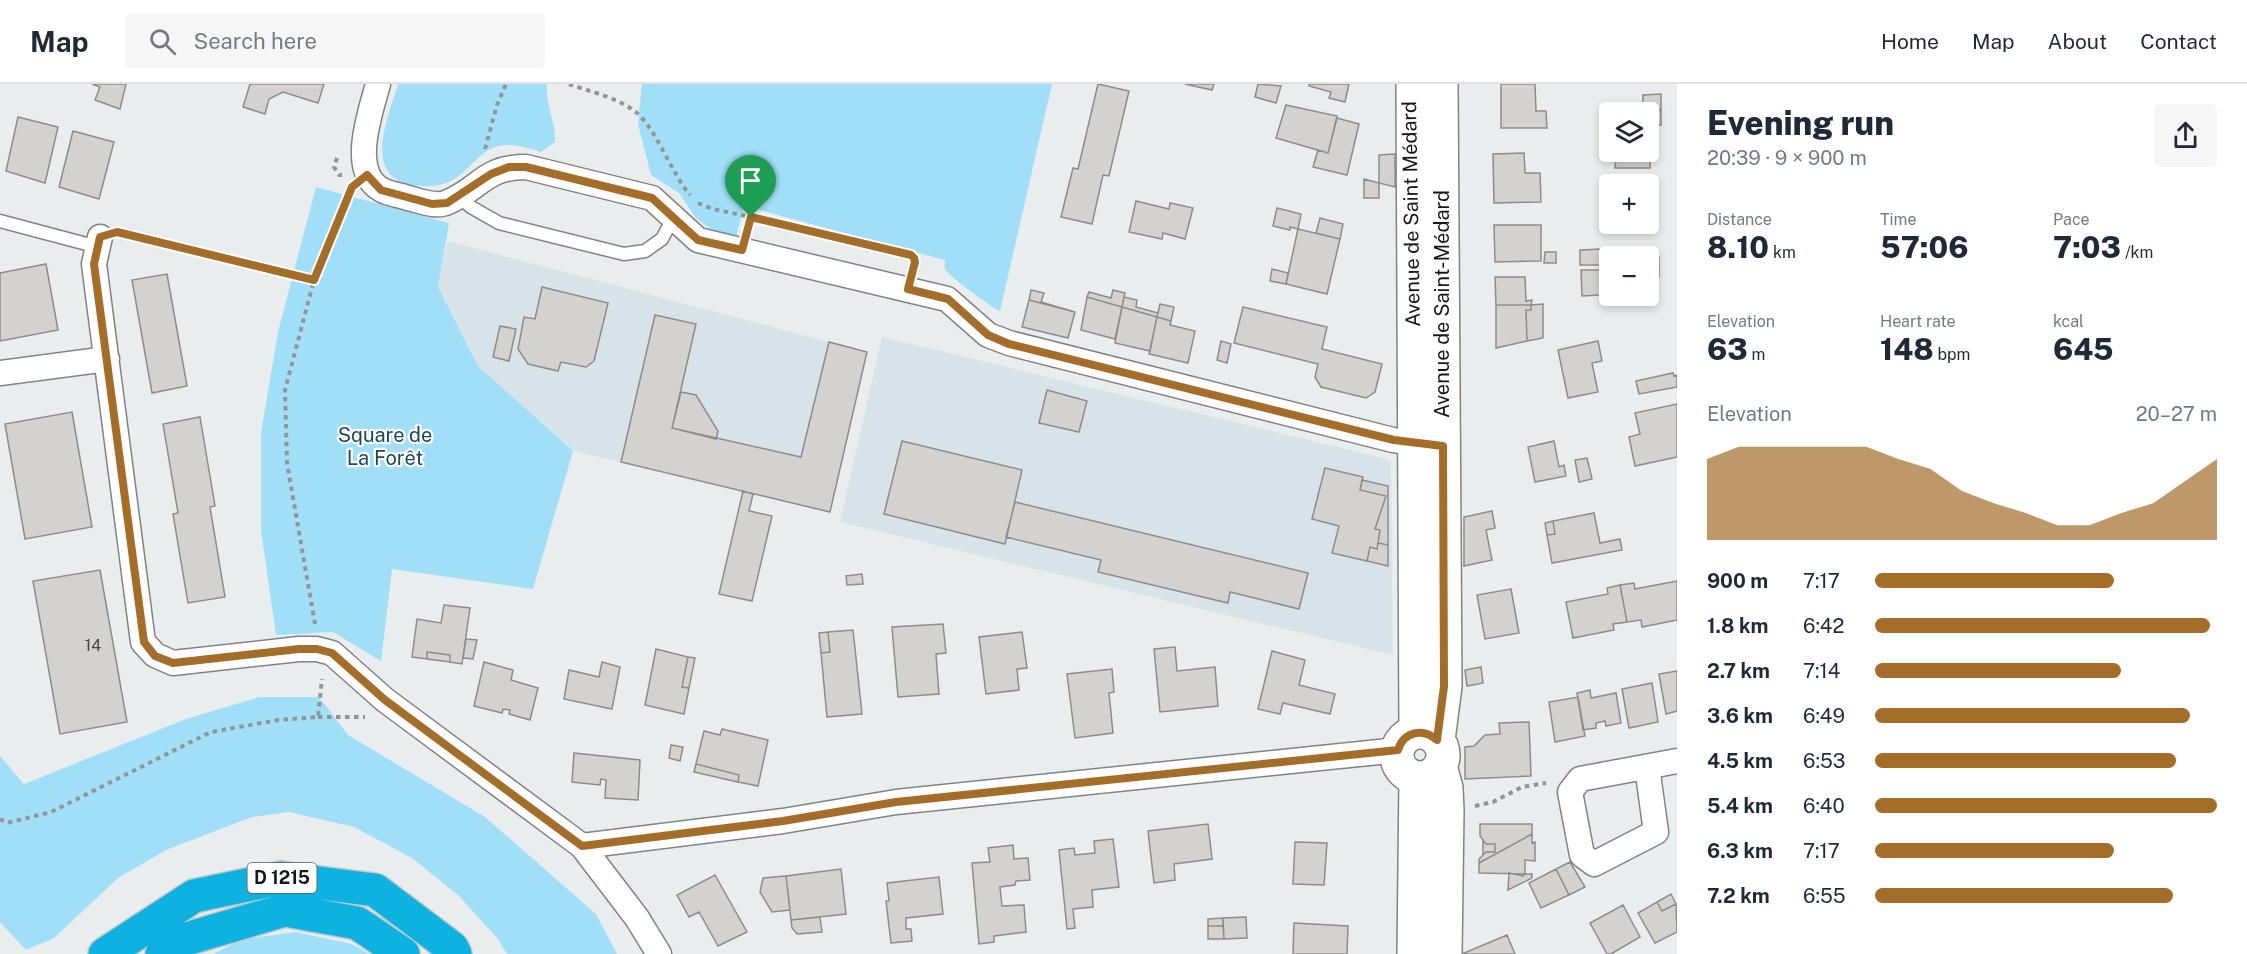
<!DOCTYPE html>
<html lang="en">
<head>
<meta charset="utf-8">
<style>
  body { margin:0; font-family:"Public Sans",sans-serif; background:#f6f6f7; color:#1f2937; height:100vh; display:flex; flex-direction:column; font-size:22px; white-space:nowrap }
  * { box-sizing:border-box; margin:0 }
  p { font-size:20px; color:#747a83 }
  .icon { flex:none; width:33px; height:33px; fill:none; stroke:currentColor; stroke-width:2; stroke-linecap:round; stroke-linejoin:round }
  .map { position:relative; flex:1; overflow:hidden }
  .sheet { display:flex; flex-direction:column; background:#fff; width:570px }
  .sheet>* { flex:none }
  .buttons { position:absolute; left:1599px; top:18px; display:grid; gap:12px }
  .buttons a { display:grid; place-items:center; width:60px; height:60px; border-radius:6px; background:#fff; box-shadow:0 3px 9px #0003; font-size:30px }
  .pin { position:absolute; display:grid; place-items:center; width:51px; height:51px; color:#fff; margin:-62px -26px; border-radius:50% 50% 50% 0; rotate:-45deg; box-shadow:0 0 6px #0007 }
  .pin .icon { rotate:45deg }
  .round { display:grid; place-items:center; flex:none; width:63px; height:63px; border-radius:6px; background:#f6f6f7 }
  .headline { display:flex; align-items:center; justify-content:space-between; height:102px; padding:0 30px }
  h1 { font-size:33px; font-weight:800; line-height:45px }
  .figures { display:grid; grid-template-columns:repeat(3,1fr); gap:9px; height:102px; padding:6px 30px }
  .figures div { display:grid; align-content:center }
  .figures b { font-size:30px; font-weight:800 }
  .figures small { font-size:16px; font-weight:400 }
  .figures p { font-size:16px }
  .chart { height:168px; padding:12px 30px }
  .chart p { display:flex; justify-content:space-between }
  .chart svg { width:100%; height:108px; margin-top:6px; fill:#a56d2a; opacity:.7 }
  ul { padding:0 30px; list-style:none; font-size:20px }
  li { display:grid; grid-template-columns:96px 72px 1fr; align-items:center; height:45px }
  li i { height:15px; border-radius:8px; background:#a56d2a }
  header { display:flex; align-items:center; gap:36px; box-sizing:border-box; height:84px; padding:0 30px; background:#fff; border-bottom:2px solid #e0e1e3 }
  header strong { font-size:28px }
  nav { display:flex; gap:33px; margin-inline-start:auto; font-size:21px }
  .search { width:420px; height:54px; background:#f6f6f7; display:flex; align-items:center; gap:15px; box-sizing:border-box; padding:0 21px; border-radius:6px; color:#747a83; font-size:22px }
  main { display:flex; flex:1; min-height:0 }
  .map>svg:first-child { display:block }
  .built { fill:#d7e3e8 }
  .green { fill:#a1dff8 }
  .building { fill:#d4d2cf; stroke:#8e8c8a; stroke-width:1.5 }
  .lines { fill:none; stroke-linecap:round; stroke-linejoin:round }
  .lane-casing { stroke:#808385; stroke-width:15 }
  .street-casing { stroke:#808385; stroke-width:27 }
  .secondary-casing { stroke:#808385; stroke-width:36 }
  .highway-casing { stroke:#c7c8c8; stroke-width:36 }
  .path { stroke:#929596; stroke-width:4; stroke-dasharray:4.5 4.5; stroke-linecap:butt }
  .lane { stroke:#fff; stroke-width:12 }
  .street { stroke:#fff; stroke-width:24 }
  .secondary { stroke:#fff; stroke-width:33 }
  .highway { stroke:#0db2e0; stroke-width:33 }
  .route-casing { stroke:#fff; stroke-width:12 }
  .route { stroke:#a56d2a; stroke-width:8 }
  .labels { text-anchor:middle; stroke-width:4.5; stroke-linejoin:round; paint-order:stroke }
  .number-label { font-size:16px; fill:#464646 }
  .shield { fill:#fff; stroke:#5c5d5d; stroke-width:1.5 }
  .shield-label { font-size:18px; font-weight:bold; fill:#161818 }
  .street-label { font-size:20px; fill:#161818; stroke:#fff }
  .park-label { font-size:20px; fill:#1b4858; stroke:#fff }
</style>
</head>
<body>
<header>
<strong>Map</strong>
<div class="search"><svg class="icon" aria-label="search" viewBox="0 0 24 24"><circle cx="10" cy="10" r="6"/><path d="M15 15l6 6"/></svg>Search here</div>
<nav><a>Home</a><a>Map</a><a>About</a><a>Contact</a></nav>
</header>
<main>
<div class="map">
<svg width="1677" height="870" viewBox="0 0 1677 870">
  <rect width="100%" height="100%" fill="#e9edee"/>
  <!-- built -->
  <path class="built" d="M447,157L867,268L830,428L573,367L478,282L438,203Z
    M882,253L1391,376L1393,571L840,438Z"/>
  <!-- green -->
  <path class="green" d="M398,0H547C545,20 556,38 555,58L541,68C527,64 510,58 496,63C478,68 468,88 453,96C440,103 426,103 412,101C361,92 389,32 398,0Z
    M642,0H1052L1000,227C994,225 947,191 945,185C944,182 945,179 945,176L744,122L736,154L711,145L696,134L679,109L651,91L638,40Z
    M316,103L449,139L438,203L478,282L573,367L533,505L392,485L381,577L333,548L276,551L261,446V349L278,248Z
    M259,613H319L348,651L485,733L596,830L617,870H507L498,855L458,811L412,774L354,743L289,728L252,733L166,766L118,794L54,854L26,866L0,838V672L24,700L186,635Z
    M295,848L352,860L369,870H213L241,856Z"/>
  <!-- building -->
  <path class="building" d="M92,0H126L120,25L95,16L100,3Z
    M250,0H324L318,19L283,8L269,15L265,30L243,23Z
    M1098,0L1129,7L1109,92L1103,91L1092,140L1061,133L1073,84L1078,85Z
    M1185,0H1214L1212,6Z
    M1258,0L1281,2L1276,19L1255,13Z
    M1309,0H1349L1345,18L1329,14L1331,8L1309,2Z
    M1501,0H1535L1536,27H1546L1547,44H1501Z
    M1661,10V26H1643V11Z
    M1286,21L1337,32L1328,69L1276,54Z
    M1643,26H1661V41H1648V28H1643Z
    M18,33L58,43L45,99L6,87Z
    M1337,34L1359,40L1347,91L1313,83L1318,66L1328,69Z
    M73,47L114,58L99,115L59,103Z
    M1524,69L1525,89H1540L1541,118L1494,119L1493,70Z
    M1650,69V84H1615L1616,70Z
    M1395,70V103L1379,99V71Z
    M1364,95L1379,99V114H1364Z
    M1136,117L1169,125L1170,119L1193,124L1185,155L1163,149L1162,155L1129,148Z
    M1277,124L1301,130L1298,145L1290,143V146L1273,142Z
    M1320,134L1343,140L1340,155L1316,149Z
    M1494,141H1541V177L1495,178Z
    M1298,145L1340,155L1327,210L1286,200Z
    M1602,165V181H1580V166Z
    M1545,168H1556V179H1544Z
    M1648,173H1659V193H1648Z
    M46,180L58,246L0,257V189Z
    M1272,185L1288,189L1286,200L1270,197Z
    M1581,186H1600V211L1582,212Z
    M167,190L187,302L152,309L132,196Z
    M1495,193H1525L1526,217L1532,216L1531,221H1496Z
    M542,203L608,219L594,277L586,283L561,278L558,287L528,280L518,265L524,233L535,235Z
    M1031,206L1044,209L1041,218L1075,228L1029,216Z
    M1113,206L1125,209L1122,223L1087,213L1089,208L1111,214Z
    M1087,213L1122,223L1115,255L1081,246Z
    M1124,213L1137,216L1136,223L1158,229L1157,233L1122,223Z
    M1029,216L1075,228L1068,254L1022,243Z
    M1160,220L1174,223L1171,237L1157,233Z
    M1543,220V254L1527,257L1526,226H1531V221Z
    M1496,221H1531V226H1526L1527,257L1496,264Z
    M1122,223L1157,233L1150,267L1115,259Z
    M1243,223L1327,243L1322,265L1382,280L1375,308L1366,314L1321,303L1315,293L1318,280L1234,259Z
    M655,231L696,240L672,344L801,373L829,258L867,268L830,428L621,378Z
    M1157,233L1171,237L1170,241L1195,247L1188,279L1149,270Z
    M500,242L516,245L509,277L493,273Z
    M1221,257L1231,260L1227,279L1217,276Z
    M1598,257L1602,277L1592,279L1598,308L1568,314L1558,266Z
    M1673,289L1674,292L1677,291V303L1639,310L1636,297Z
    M1047,306L1087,317L1079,348L1039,339Z
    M681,308L696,311L718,347L716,355L672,344Z
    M1677,320V373L1635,382L1629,353L1640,350L1635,329Z
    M72,328L92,443L25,455L5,340Z
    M200,333L215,422L210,423L225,513L188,519L173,430L178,429L163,340Z
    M902,357L1022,386L1005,460L884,430Z
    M1554,357L1559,383L1564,381L1566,392L1535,398L1528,363Z
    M1587,374L1592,395L1579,398L1575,376Z
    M1325,384L1363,393L1360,406L1386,412L1375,445L1380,446L1377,465L1370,463L1367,477L1332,469L1339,442L1312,435Z
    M1362,396L1388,402V461L1378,459L1380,446L1375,445L1386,412L1360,406Z
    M743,407L753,410L749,427L772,432L752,517L719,510Z
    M1015,418L1308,489L1299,525L1230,508L1228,519L1098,488L1101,476L1006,453Z
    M1492,427L1495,444L1486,446L1492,476L1464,482V433Z
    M1594,429L1600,459L1620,455L1622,466L1552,479L1547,451L1555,450L1553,437Z
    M1553,437L1555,450L1547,451L1545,439Z
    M1378,459L1388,461V482L1367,477L1370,463L1377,465Z
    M100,486L127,638L60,650L33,497Z
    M862,490L863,500L847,501L846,492Z
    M1677,497V536L1642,543L1641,536L1627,538L1620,501L1634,499L1635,505Z
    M1620,501L1627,538L1613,540L1614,546L1573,554L1566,518L1608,510L1607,504Z
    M1511,505L1519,549L1485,555L1477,511Z
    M444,521L470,524L462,580L450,578V571L427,568V575L412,573L417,535L441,539Z
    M943,540L946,569L936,570L939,610L898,613L892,543Z
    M853,546L862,630L827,633L821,569L830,568L828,548Z
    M828,548L830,568L821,569L819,549Z
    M1022,548L1027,584L1017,585L1019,606L986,610L979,553Z
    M466,555L477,556L473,575L463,574Z
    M1175,563L1177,587L1215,583L1218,622L1160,628L1154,565Z
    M656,565L688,573L682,603L689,604L684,630L645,621Z
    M1272,567L1305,576L1299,601L1335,610L1330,630L1283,619L1280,630L1258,625Z
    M427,568L450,571V578L427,575Z
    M688,573L695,574L689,604L682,603Z
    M484,578L513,586L511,596L538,604L530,636L509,630L510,626L503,625L502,629L474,622Z
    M602,578L620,583L612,625L564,615L569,586L599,593Z
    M1481,583L1483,599L1467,602L1465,586Z
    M1112,585L1114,608L1109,609L1113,649L1075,654L1067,590Z
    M1677,587V627L1666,630L1659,590Z
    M1652,599L1658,638L1629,644L1622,605Z
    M1590,606L1591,614L1616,609L1621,639L1606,642L1605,637L1596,639V644L1583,646L1577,609Z
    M1578,613L1585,652L1555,658L1549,618Z
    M1529,638L1531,692L1465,695V663L1474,662L1485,651L1500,650L1499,639Z
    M722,645L768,656L758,702L738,698L739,691L696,680L704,647L720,651Z
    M671,661L683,663L680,677L669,674Z
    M574,669L640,676L638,716L605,714L606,696L601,695L600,701L572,698Z
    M696,680L739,691L738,698L694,688Z
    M1208,740L1212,775L1174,780L1175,796L1154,799L1148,747Z
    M1480,740H1532V750L1479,779V775L1486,768H1495V760H1486L1480,752Z
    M1532,750V759L1535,758V777L1525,776V790L1479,789V779Z
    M1113,755L1119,803L1092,806L1093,823L1073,825L1075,844L1067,845L1059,766L1074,764L1075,771L1095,769L1094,757Z
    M1483,757L1486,760H1495V768H1486L1483,771Z
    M1295,758L1327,759L1324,801L1293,800Z
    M1013,761L1014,775L1028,774L1030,796L1016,797L1015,801L1000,803L1002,822L1024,821L1026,848L994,852V858L979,860L972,779L990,778L988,764Z
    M1570,778L1585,803L1569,811L1556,785Z
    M841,785L846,830L791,836L786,792Z
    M1556,785L1569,811L1541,824L1529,799Z
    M1509,789L1523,792L1525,790H1532V794L1508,806Z
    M715,791L747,848L718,862L699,828L689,833L677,811Z
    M786,792L790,826L772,828L760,808L763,794Z
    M939,793L943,830L906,834V845H911L912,857L891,859L886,817H889L887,799Z
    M1671,810L1676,820L1662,827L1657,818Z
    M1657,818L1662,827L1676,820L1677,848L1655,859L1638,829Z
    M1623,821L1640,853L1611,870H1607L1590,839Z
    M820,833L822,848L797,850L792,844L791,836Z
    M1246,833L1247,854L1224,855L1223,834Z
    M1223,834V842H1208V835Z
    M1294,839L1348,842L1347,870H1293Z
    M1208,842H1223L1224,855H1208Z
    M1507,851L1515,870H1462Z"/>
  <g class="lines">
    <defs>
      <path id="lane" d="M458,112L471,123L499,139L624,170L645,167L662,155L673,134
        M0,137L98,163"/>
      <path id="street" d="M378,0C371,27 348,88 382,106C389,110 400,111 408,114C421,117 436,124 448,118C481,104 484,83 526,83L652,114L698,156L947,215L988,251L1009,259L1393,356L1416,360
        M100,153L94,180L143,558L155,571L173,579L299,565H317L332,569L385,616L582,762L637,834L659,870
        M0,289L107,275
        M1647,683L1656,748L1594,780L1582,771L1570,708L1580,695L1677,677
        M582,762L783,737L896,718L1398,666"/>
      <path id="secondary" d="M1413,0L1416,648
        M1397 671a23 23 0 1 1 46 0a23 23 0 1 1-46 0Z
        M1438,656L1445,602L1441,0
        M1440,682L1446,704L1447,727L1445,870
        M1414,870L1416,694"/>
      <path id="highway" d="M105,870L194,812L281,794L375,806L452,864L455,870
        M162,870L186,855L285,826L357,839L403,870"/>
    </defs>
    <!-- lane casing -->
    <use href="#lane" class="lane-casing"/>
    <!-- street casing -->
    <use href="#street" class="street-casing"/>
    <!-- secondary casing -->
    <use href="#secondary" class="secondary-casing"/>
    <!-- highway casing -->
    <use href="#highway" class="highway-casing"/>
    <!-- path -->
    <path class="path" d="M569,0C591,8 619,14 637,29C656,45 672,90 690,111
      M485,65L497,21L506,0
      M337,74L334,83L339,91H342
      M698,119L713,125L751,133L748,142
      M751,133L911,171L914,174V181
      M123,149L314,196
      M315,540L287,379L285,306L314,196L350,108
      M318,633H365
      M1475,722L1493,718L1522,703L1546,699
      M0,735L7,739L51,728L211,648L278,636L318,633L322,595"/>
    <!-- lane -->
    <use href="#lane" class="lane"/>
    <!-- street -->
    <use href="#street" class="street"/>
    <!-- secondary -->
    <use href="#secondary" class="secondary"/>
    <!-- highway -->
    <use href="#highway" class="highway"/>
  </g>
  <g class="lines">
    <defs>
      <path id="route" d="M509,83H526L652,114L698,156L742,166L751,133L911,171L914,174L915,178L908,205L948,215L988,251L1009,260L1394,356L1443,362L1444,602L1437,656C1423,644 1404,647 1398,666L896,718L783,737L582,762L385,616L332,569L317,565H299L173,579L155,572L144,558L94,180L100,153L117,148L314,196L352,103L367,91L381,106L432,120L447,119L491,90Z"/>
    </defs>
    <!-- route casing -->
    <use href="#route" class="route-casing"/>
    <!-- route -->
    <use href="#route" class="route"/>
  </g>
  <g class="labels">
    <!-- number labels -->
    <g class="number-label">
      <text x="93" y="567">14</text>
    </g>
    <!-- shield labels -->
    <rect class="shield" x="247.5" y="779" width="69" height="30" rx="4.5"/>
    <g class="shield-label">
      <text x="282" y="800">D 1215</text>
    </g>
    <!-- street labels -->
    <g class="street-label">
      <text transform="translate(1411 130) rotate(-91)" y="7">Avenue de Saint Médard</text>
      <text transform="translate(1442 220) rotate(-90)" y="7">Avenue de Saint-Médard</text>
    </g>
    <!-- park labels -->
    <g class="park-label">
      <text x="385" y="358">Square de<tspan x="385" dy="23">La Forêt</tspan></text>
    </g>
  </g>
</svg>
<div class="buttons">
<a><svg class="icon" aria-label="layers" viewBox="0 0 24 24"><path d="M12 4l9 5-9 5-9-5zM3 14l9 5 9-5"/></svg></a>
<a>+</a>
<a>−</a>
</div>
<div class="pin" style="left:751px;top:133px;background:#1e9e55"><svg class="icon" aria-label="arrive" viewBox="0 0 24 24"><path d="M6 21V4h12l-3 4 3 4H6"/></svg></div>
</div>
<section class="sheet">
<div class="headline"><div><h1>Evening run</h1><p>20:39 · 9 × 900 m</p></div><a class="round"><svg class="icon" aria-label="share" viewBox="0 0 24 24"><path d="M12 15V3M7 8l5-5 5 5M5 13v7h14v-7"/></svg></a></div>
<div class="figures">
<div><p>Distance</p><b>8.10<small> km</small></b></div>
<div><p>Time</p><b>57:06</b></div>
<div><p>Pace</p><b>7:03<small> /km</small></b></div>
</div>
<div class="figures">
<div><p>Elevation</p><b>63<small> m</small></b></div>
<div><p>Heart rate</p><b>148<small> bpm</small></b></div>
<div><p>kcal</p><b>645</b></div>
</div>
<div class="chart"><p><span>Elevation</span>20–27 m</p>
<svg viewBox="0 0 160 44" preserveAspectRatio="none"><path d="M0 44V11L10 6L20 6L30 6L40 6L50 6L60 11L70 15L80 24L90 29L100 33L110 38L120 38L130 33L140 29L150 20L160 11V44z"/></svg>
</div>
<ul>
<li><b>900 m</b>7:17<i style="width:70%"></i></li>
<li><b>1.8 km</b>6:42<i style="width:98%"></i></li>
<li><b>2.7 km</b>7:14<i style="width:72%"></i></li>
<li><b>3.6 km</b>6:49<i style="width:92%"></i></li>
<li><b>4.5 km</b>6:53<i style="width:88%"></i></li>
<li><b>5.4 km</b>6:40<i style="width:100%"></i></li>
<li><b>6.3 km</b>7:17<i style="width:70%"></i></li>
<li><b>7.2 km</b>6:55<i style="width:87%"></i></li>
</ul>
</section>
</main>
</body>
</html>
